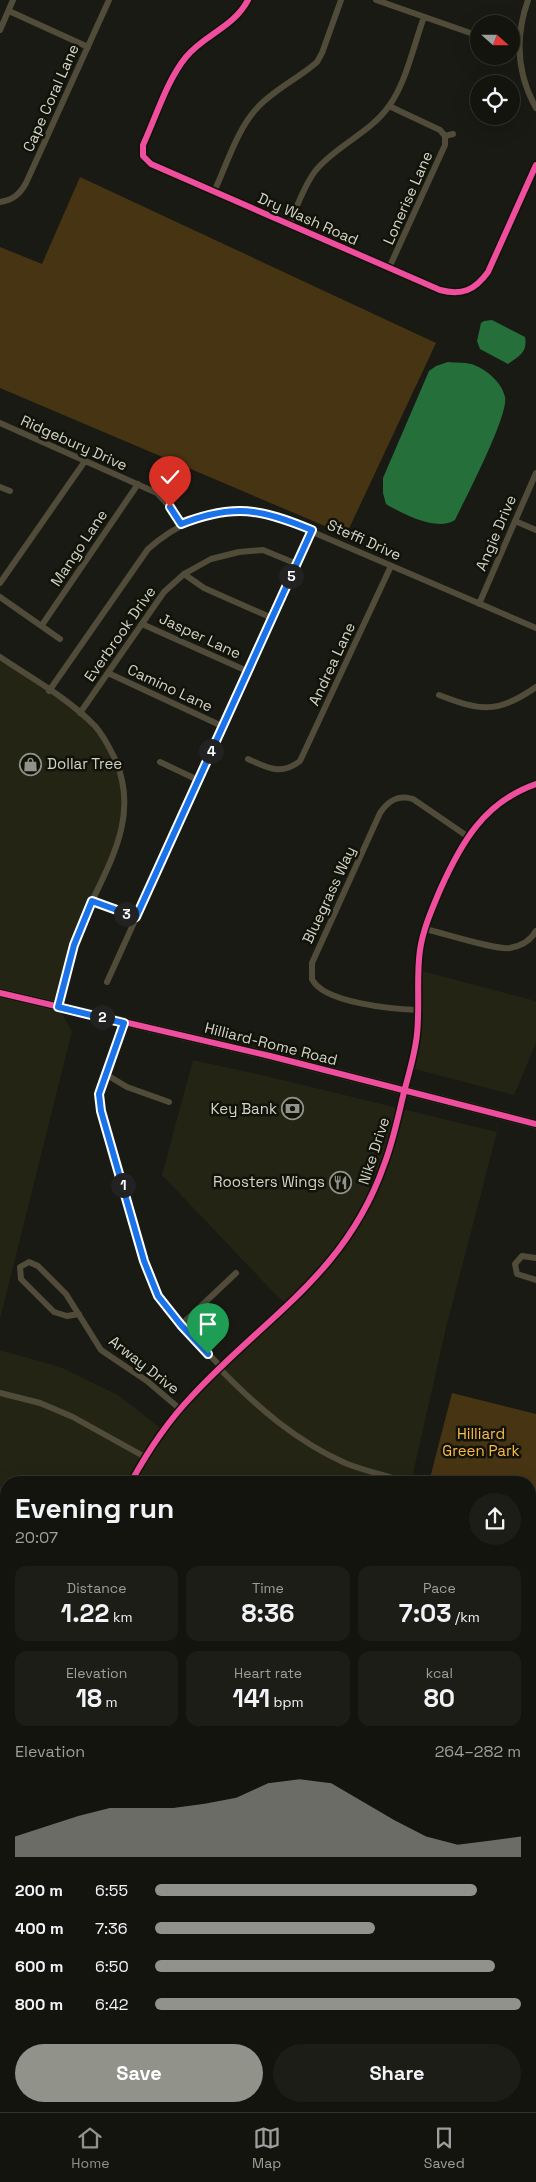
<!DOCTYPE html>
<html lang="en">
<head>
<meta charset="utf-8">
<style>
  body { margin:0; font-family:"Space Grotesk",sans-serif; background:#1c1d17; color:#f1f3f6; height:100vh; display:flex; flex-direction:column; font-size:19px; white-space:nowrap }
  * { box-sizing:border-box; margin:0 }
  p { font-size:16px; color:#9d9e9e }
  .icon { flex:none; width:28px; height:28px; fill:none; stroke:currentColor; stroke-width:2; stroke-linecap:round; stroke-linejoin:round }
  .map { position:relative; flex:1; overflow:hidden }
  .side { position:absolute; left:0px; top:1476px; width:536px; height:636px; display:flex; flex-direction:column; background:#13140e; border-radius:20px 20px 0 0; box-shadow:0 5px 20px #0002,0 0 0 1px #32332e }
  .side>* { flex:none }
  .needle { width:32px; rotate:111deg }
  .fabs { position:absolute; left:470px; top:15px; display:grid; gap:10px }
  .fabs a { display:grid; place-items:center; width:50px; height:50px; border-radius:50%; background:#13140e; box-shadow:0 5px 20px #0002,0 0 0 1px #32332e; font-size:25px }
  .pin { position:absolute; display:grid; place-items:center; width:42px; height:42px; color:#fff; margin:-51px -21px; border-radius:50% 50% 50% 0; rotate:-45deg; box-shadow:0 0 5px #0007 }
  .pin .icon { rotate:45deg }
  .km { position:absolute; width:25px; height:25px; margin:-12px; border-radius:50%; background:#222; color:#fff; font-size:14px; line-height:25px; text-align:center }
  .round { display:grid; place-items:center; flex:none; width:52px; height:52px; border-radius:26px; background:#1c1d17 }
  .overview { display:flex; align-items:center; justify-content:space-between; height:85px; padding:0 15px }
  h1 { font-size:28px; font-weight:800; line-height:38px }
  .figures { display:grid; grid-template-columns:repeat(3,1fr); gap:8px; height:85px; padding:5px 15px }
  .figures div { display:grid; align-content:center; border-radius:12px; background:#1c1d17; text-align:center }
  .figures b { font-size:25px; font-weight:800 }
  .figures small { font-size:14px; font-weight:400 }
  .figures p { font-size:14px }
  .chart { height:140px; padding:10px 15px }
  .chart p { display:flex; justify-content:space-between }
  .chart svg { width:100%; height:90px; margin-top:5px; fill:#91928a; opacity:.7 }
  .cta { display:flex; gap:10px; margin-top:auto; padding:10px 15px }
  .cta a { flex:1; height:58px; border-radius:30px; background:#91928a; color:#fff; font-size:20px; font-weight:800; line-height:58px; text-align:center }
  .cta a+a { background:#1c1d17; color:#f1f3f6 }
  ul { padding:0 15px; list-style:none; font-size:16px }
  li { display:grid; grid-template-columns:80px 60px 1fr; align-items:center; height:38px }
  li i { height:12px; border-radius:6px; background:#91928a }
  .tabs { display:flex; justify-content:space-around; align-items:center; height:70px; border-top:1px solid #32332e; background:#13140e; font-size:14px; color:#9d9e9e }
  .tabs a { display:grid; justify-items:center; gap:2px }
  .tabs .current { color:#91928a }
  .map>svg:first-child { display:block }
  .built { fill:#232413 }
  .green { fill:#473413 }
  .water { fill:#256f3b }
  .lines { fill:none; stroke-linecap:round; stroke-linejoin:round }
  .minor { stroke:#504c39; stroke-width:6 }
  .major { stroke:#625b3e; stroke-width:9 }
  .cycleway-casing { stroke:#121308; stroke-width:9 }
  .cycleway { stroke:#ef4d9e; stroke-width:6 }
  .route-casing { stroke:#fff; stroke-width:10 }
  .route { stroke:#1a73e8; stroke-width:6 }
  .labels { text-anchor:middle; stroke-width:5; stroke-linejoin:round; paint-order:stroke }
  .street-label { font-size:15px; fill:#d2d3ca; stroke:#121308 }
  .poi-label { font-size:15px; fill:#d2d3ca; stroke:#121308; text-anchor:end }
  .park-label { font-size:15px; fill:#fdba49; stroke:#121308 }
</style>
</head>
<body>
<div class="map">
<svg width="536" height="2112" viewBox="0 0 536 2112">
  <rect width="100%" height="100%" fill="#191a13"/>
  <!-- built -->
  <path class="built" d="M0,657L74,709L106,741L123,783V829L79,929L58,1007L72,1031L0,1319Z
    M418,970L536,1001V1043L514,1095L411,1068L417,1035Z
    M193,1060L266,1076L497,1132L446,1328L411,1482H6V2106H132L130,2112H0V1350L60,1367L118,1395L163,1430L191,1397L289,1305L278,1297L162,1175Z"/>
  <!-- green -->
  <path class="green" d="M80,177L436,343L346,535L0,388V247L42,264Z
    M452,1393L536,1414V1671L530,1670V1482H429Z"/>
  <!-- water -->
  <path class="water" d="M492,320L525,337C528,352 519,356 508,364L480,349L477,341L481,323L484,321Z
    M448,362C455,363 464,362 471,364C485,368 502,382 505,397C509,415 465,499 455,520C437,532 403,514 386,504L383,493V478L429,371L436,366Z"/>
  <g class="lines">
    <!-- minor -->
    <path class="minor" d="M248,0C233,28 205,34 186,57C167,80 156,117 143,145V156L151,164L440,290C462,296 475,290 488,272L536,165
      M376,0L479,36
      M528,0C515,37 517,74 536,108
      M9,11L88,47
      M0,30L13,0
      M389,106L440,130L445,136
      M445,136L453,134
      M214,192C227,164 237,129 258,107C275,89 299,78 317,62L322,53L341,0
      M0,202C13,200 20,194 26,183L109,0
      M289,225C297,207 304,185 316,170C337,145 370,133 389,106C406,83 414,44 424,17
      M389,268L445,145V136
      M0,423L157,493L170,507L181,525
      M0,487L10,491
      M515,521L536,530
      M184,574L204,588L272,618
      M0,583L85,461
      M0,597L60,639
      M479,604L536,473
      M142,624L247,671
      M42,625L138,484
      M0,657C31,678 68,698 95,726C104,736 109,747 115,759C143,822 102,873 79,930C69,955 64,981 58,1007
      M108,673L222,726
      M49,691L148,549C184,517 225,504 273,515L536,628
      M439,695C480,711 498,714 536,687
      M80,713L164,592L184,574L211,559L239,552L263,550L297,564
      M248,759C268,768 281,776 300,761L391,566
      M160,762L198,780
      M92,901L136,917
      M425,929C443,933 494,950 510,948C521,946 531,940 536,931
      M107,982L312,530
      M418,1010C393,1009 323,1003 312,979V963L380,813C388,801 398,794 413,799L467,836
      M124,1023L99,1094L101,1111L145,1261L158,1296L181,1325L222,1368
      M107,1075L127,1087L169,1102
      M536,1258L522,1256L515,1264L517,1274L536,1280
      M79,1314L67,1316L54,1312L21,1279L20,1267L29,1262L38,1266L66,1294L101,1350L147,1381L180,1409
      M181,1325L236,1273
      M220,1369C257,1407 296,1441 345,1463C365,1471 387,1476 407,1482
      M0,1393L40,1403L73,1417L145,1457
      M131,1482C148,1451 167,1422 192,1396C265,1317 346,1274 384,1165C393,1142 398,1117 404,1092C409,1073 415,1054 417,1034C420,1006 416,978 420,950C423,929 432,909 440,890C461,843 484,802 536,784
      M530,1717L536,1718
      M0,1734L6,1735
      M530,1807L536,1813
      M530,1862L536,1839
      M530,1981L536,1982
      M180,2112L181,2106"/>
    <!-- major -->
    <path class="major" d="M0,993L270,1056L536,1124"/>
    <defs>
      <path id="cycleway" d="M248,0C233,28 205,34 186,57C167,80 156,117 143,145V156L151,164L440,290C462,296 475,290 488,272L536,165
        M0,993L270,1056L536,1124
        M131,1482C148,1451 167,1422 192,1396C265,1317 346,1274 384,1165C393,1142 398,1117 404,1092C409,1073 415,1054 417,1034C420,1006 416,978 420,950C423,929 432,909 440,890C461,843 484,802 536,784"/>
    </defs>
    <!-- cycleway casing -->
    <use href="#cycleway" class="cycleway-casing"/>
    <!-- cycleway -->
    <use href="#cycleway" class="cycleway"/>
  </g>
  <g class="lines">
    <defs>
      <path id="route" d="M170,507L181,524C234,503 261,509 312,530L136,917L92,901L74,945L58,1007L124,1023L99,1094L101,1111L144,1261L158,1296L181,1325L208,1354"/>
    </defs>
    <!-- route casing -->
    <use href="#route" class="route-casing"/>
    <!-- route -->
    <use href="#route" class="route"/>
  </g>
  <!-- icons -->
  <defs>
    <symbol id="shop-ring" viewBox="-11 -11 22 22"><circle r="9.5" fill="#121308" stroke="#91928a" stroke-width="1.5"/><path d="M-5-2.5h2.3a2.7 3.5 0 0 1 5.4 0H5L5.5 6h-11ZM-1.5-2.5h3a1.5 2.3 0 0 0-3 0Z" fill="#91928a"/></symbol>
    <symbol id="bank-ring" viewBox="-11 -11 22 22"><circle r="9.5" fill="#121308" stroke="#91928a" stroke-width="1.5"/><path d="M-6-4H6V4H-6ZM0-2.3a2.3 2.3 0 1 0 0 4.6a2.3 2.3 0 1 0 0-4.6Z" fill="#91928a"/></symbol>
    <symbol id="restaurant-ring" viewBox="-11 -11 22 22"><circle r="9.5" fill="#121308" stroke="#91928a" stroke-width="1.5"/><path d="M-5-6h1v4h1v-4h1v4h1v-4h1v5L-1.5 .5V6h-2V.5L-5-1ZM5-6V6H3V1.5H1.5Q1.5-4 5-6Z" fill="#91928a"/></symbol>
  </defs>
  <g fill-rule="evenodd">
    <use href="#shop-ring" x="18" y="752" width="25" height="25"/>
    <use href="#bank-ring" x="280" y="1096" width="25" height="25"/>
    <use href="#restaurant-ring" x="328" y="1170" width="25" height="25"/>
  </g>
  <g class="labels">
    <!-- street labels -->
    <g class="street-label">
      <text transform="translate(51 98) rotate(-66)" y="5">Cape Coral Lane</text>
      <text transform="translate(408 198) rotate(-66)" y="5">Lonerise Lane</text>
      <text transform="translate(308 219) rotate(24)" y="5">Dry Wash Road</text>
      <text transform="translate(74 443) rotate(24)" y="5">Ridgebury Drive</text>
      <text transform="translate(496 533) rotate(-67)" y="5">Angie Drive</text>
      <text transform="translate(364 540) rotate(24)" y="5">Steffi Drive</text>
      <text transform="translate(79 548) rotate(-56)" y="5">Mango Lane</text>
      <text transform="translate(120 634) rotate(-55)" y="5">Everbrook Drive</text>
      <text transform="translate(200 636) rotate(25)" y="5">Jasper Lane</text>
      <text transform="translate(332 664) rotate(-65)" y="5">Andrea Lane</text>
      <text transform="translate(170 688) rotate(25)" y="5">Camino Lane</text>
      <text transform="translate(329 895) rotate(-65)" y="5">Bluegrass Way</text>
      <text transform="translate(271 1044) rotate(14)" y="5">Hilliard-Rome Road</text>
      <text transform="translate(374 1151) rotate(-72)" y="5">Nike Drive</text>
      <text transform="translate(144 1365) rotate(38)" y="5">Arway Drive</text>
    </g>
    <!-- poi labels -->
    <g class="poi-label">
      <text x="47" y="769" text-anchor="start">Dollar Tree</text>
      <text x="277" y="1114">Key Bank</text>
      <text x="325" y="1187">Roosters Wings</text>
    </g>
    <!-- park labels -->
    <g class="park-label">
      <text x="481" y="1439">Hilliard<tspan x="481" dy="17">Green Park</tspan></text>
    </g>
  </g>
</svg>
<div class="fabs">
<a><svg class="needle" viewBox="-14 -14 28 28"><path d="M0-13l5 13h-10z" fill="#e53935"/><path d="M0 13l5-13h-10z" fill="#9d9e9e"/></svg></a>
<a><svg class="icon" aria-label="locate" viewBox="0 0 24 24"><circle cx="12" cy="12" r="6"/><path d="M12 2v4M12 18v4M2 12h4M18 12h4"/></svg></a>
</div>
<div class="pin" style="left:208px;top:1354px;background:#1e9e55"><svg class="icon" aria-label="arrive" viewBox="0 0 24 24"><path d="M6 21V4h12l-3 4 3 4H6"/></svg></div>
<div class="pin" style="left:170px;top:507px;background:#d93025"><svg class="icon" aria-label="check" viewBox="0 0 24 24"><path d="M5 12l5 5 9-10"/></svg></div>
<b class="km" style="left:123px;top:1185px">1</b>
<b class="km" style="left:102px;top:1017px">2</b>
<b class="km" style="left:126px;top:914px">3</b>
<b class="km" style="left:211px;top:751px">4</b>
<b class="km" style="left:291px;top:576px">5</b>
<section class="side">
<div class="overview"><div><h1>Evening run</h1><p>20:07</p></div><a class="round"><svg class="icon" aria-label="share" viewBox="0 0 24 24"><path d="M12 15V3M7 8l5-5 5 5M5 13v7h14v-7"/></svg></a></div>
<div class="figures">
<div><p>Distance</p><b>1.22<small> km</small></b></div>
<div><p>Time</p><b>8:36</b></div>
<div><p>Pace</p><b>7:03<small> /km</small></b></div>
</div>
<div class="figures">
<div><p>Elevation</p><b>18<small> m</small></b></div>
<div><p>Heart rate</p><b>141<small> bpm</small></b></div>
<div><p>kcal</p><b>80</b></div>
</div>
<div class="chart"><p><span>Elevation</span>264–282 m</p>
<svg viewBox="0 0 160 44" preserveAspectRatio="none"><path d="M0 44V34L10 29L20 24L30 20L40 20L50 20L60 18L70 15L80 8L90 6L100 8L110 17L120 26L130 34L140 38L150 36L160 34V44z"/></svg>
</div>
<ul>
<li><b>200 m</b>6:55<i style="width:88%"></i></li>
<li><b>400 m</b>7:36<i style="width:60%"></i></li>
<li><b>600 m</b>6:50<i style="width:93%"></i></li>
<li><b>800 m</b>6:42<i style="width:100%"></i></li>
</ul>
<div class="cta"><a>Save</a><a>Share</a></div>
</section>
</div>
<nav class="tabs">
<a class="current"><svg class="icon" aria-label="home" viewBox="0 0 24 24"><path d="M3 11l9-7 9 7M6 9v11h12V9"/></svg>Home</a>
<a><svg class="icon" aria-label="map" viewBox="0 0 24 24"><path d="M3 6l6-2 6 2 6-2v14l-6 2-6-2-6 2zM9 4v14M15 6v14"/></svg>Map</a>
<a><svg class="icon" aria-label="saved" viewBox="0 0 24 24"><path d="M7 4h10v16l-5-4-5 4z"/></svg>Saved</a>
</nav>
</body>
</html>
